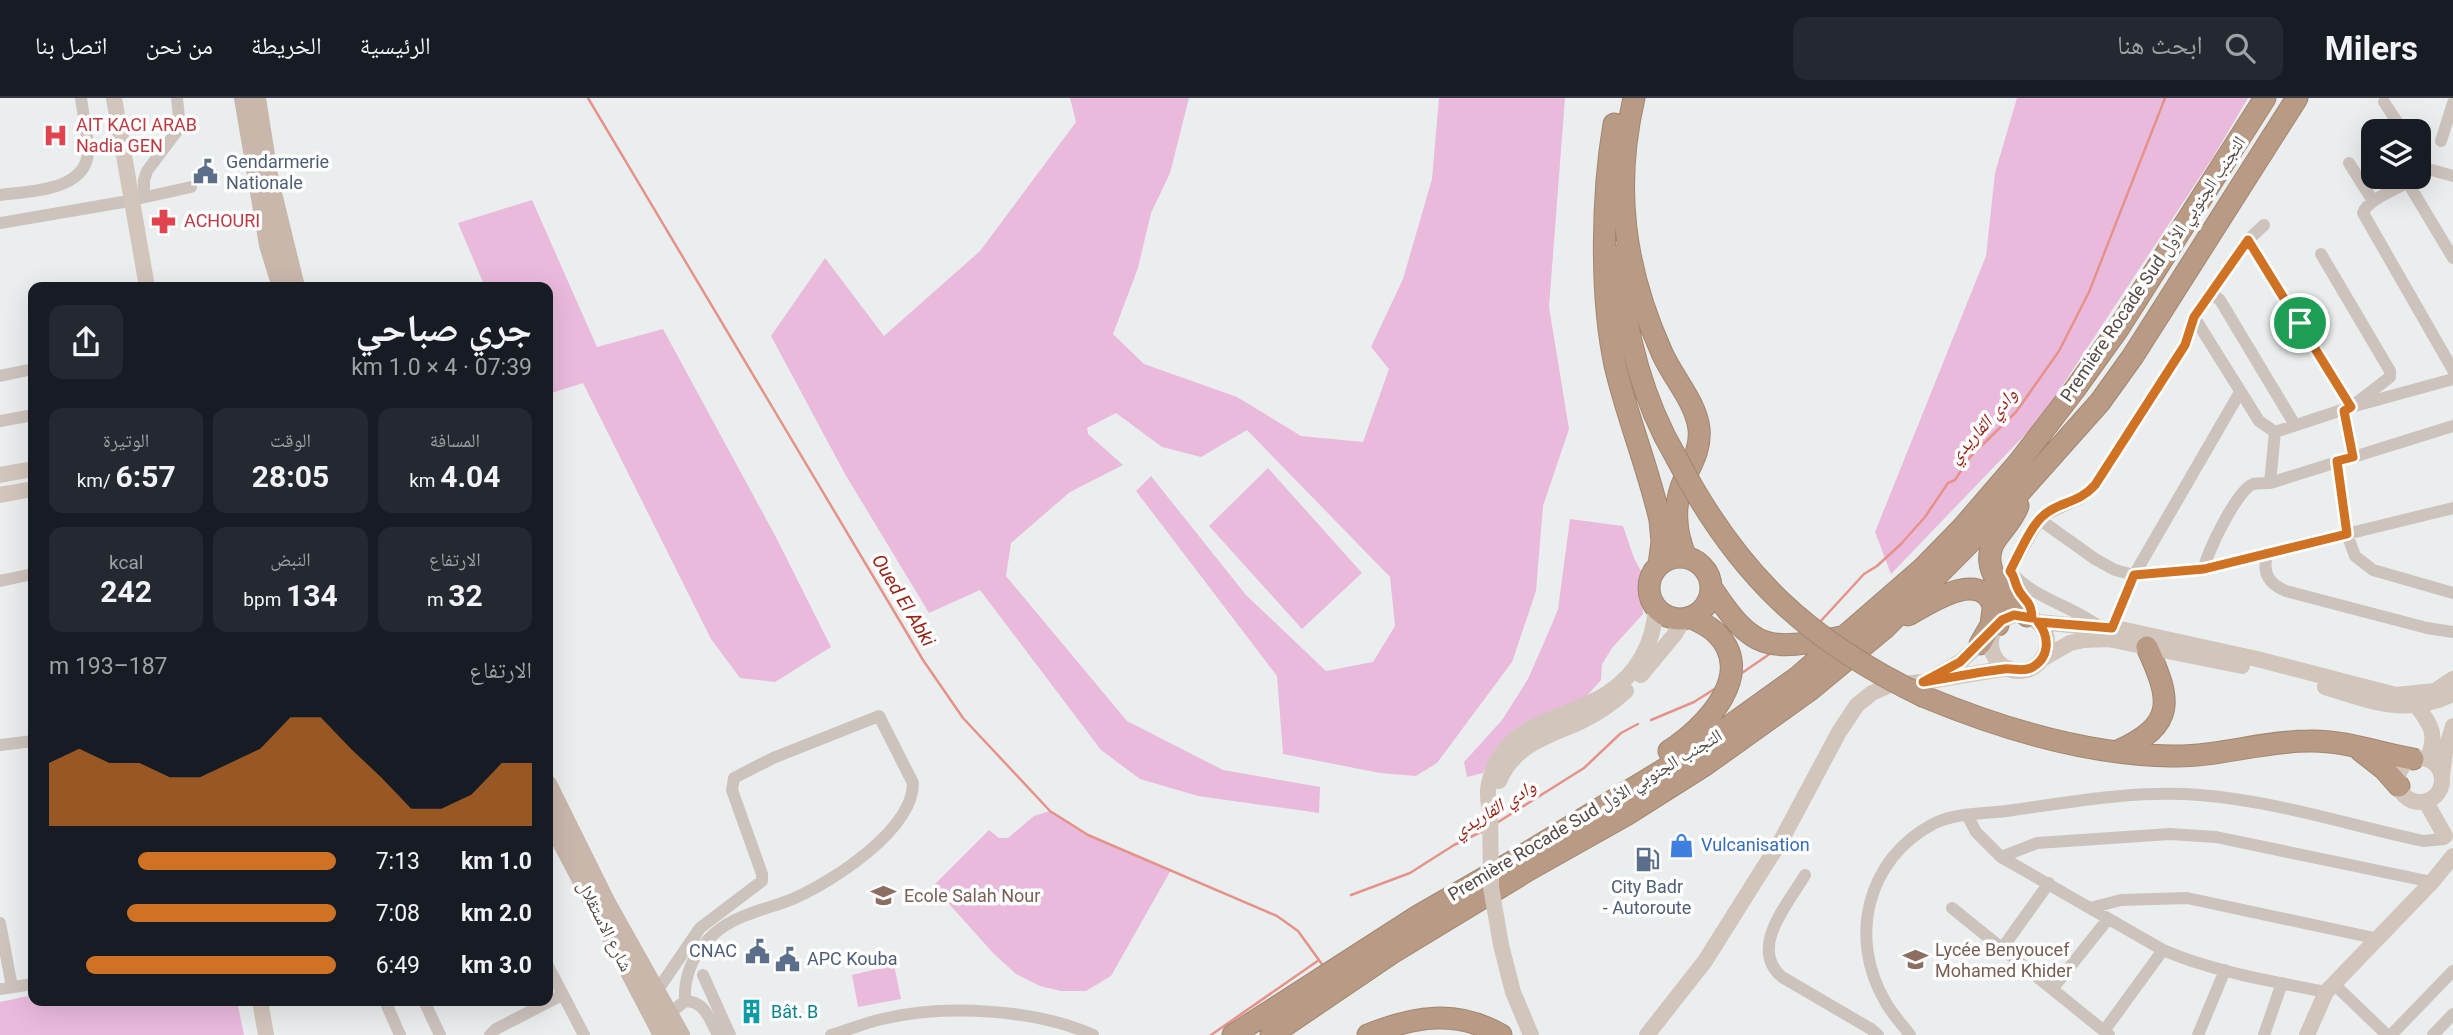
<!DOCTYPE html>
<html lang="ar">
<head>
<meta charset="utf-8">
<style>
  body { margin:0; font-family:Roboto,"Noto Naskh Arabic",sans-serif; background:#242831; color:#f1f3f6; direction:rtl; height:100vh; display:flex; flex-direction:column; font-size:26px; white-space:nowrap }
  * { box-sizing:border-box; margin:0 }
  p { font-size:23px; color:#9ea1a6 }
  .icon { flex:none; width:38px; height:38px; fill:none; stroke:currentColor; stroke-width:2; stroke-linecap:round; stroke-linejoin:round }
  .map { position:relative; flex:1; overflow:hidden; direction:ltr }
  .panel { position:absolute; left:28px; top:184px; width:525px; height:724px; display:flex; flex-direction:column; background:#171b24; border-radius:14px; box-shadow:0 7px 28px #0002; direction:rtl }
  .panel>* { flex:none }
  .tools { position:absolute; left:2361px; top:21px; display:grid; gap:14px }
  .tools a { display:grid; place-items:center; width:70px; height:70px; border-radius:14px; background:#171b24; box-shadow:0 7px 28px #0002; font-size:35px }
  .pin { position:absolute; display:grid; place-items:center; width:60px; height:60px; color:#fff; margin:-30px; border:4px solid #fff; border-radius:50%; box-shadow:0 2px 7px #0007 }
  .round { display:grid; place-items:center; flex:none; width:74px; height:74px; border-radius:14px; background:#242831 }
  .overview { display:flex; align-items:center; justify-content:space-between; height:119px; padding:0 21px }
  h1 { font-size:38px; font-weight:700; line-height:52px }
  .metrics { display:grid; grid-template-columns:repeat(3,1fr); gap:10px; height:119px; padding:7px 21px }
  .metrics div { display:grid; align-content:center; border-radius:14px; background:#242831; text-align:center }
  .metrics b { font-size:30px; font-weight:700 }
  .metrics small { font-size:19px; font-weight:400 }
  .metrics p { font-size:19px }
  .chart { height:196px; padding:14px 21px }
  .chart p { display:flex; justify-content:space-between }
  .chart svg { width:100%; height:126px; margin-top:7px; fill:#d07223; opacity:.7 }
  ul { padding:0 21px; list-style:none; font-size:23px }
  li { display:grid; grid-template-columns:112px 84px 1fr; align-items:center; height:52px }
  li i { height:18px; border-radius:9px; background:#d07223 }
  header { display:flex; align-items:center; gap:42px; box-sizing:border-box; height:98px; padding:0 35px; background:#171b24; border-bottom:2px solid #363941 }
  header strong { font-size:33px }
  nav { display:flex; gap:38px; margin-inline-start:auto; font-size:24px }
  .search { width:490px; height:63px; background:#242831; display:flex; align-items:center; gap:18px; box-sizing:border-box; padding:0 24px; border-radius:14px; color:#9ea1a6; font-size:26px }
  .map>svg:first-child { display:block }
  .green { fill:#eabadd }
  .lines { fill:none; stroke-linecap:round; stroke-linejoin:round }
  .stream { stroke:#e5938a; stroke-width:2.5 }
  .highway-casing { stroke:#a38670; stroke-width:23 }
  .street { stroke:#cdc3bd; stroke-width:12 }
  .secondary { stroke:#d2c5bc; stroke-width:16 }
  .primary { stroke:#c9b7ac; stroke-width:18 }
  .highway { stroke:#b89a85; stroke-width:21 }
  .highway-bridge-casing { stroke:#a38670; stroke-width:23; stroke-linecap:butt }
  .secondary-bridge { stroke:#d2c5bc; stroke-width:16 }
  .highway-bridge { stroke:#b89a85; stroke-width:21 }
  .route-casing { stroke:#fff; stroke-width:14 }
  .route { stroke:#d07223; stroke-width:9 }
  .labels { text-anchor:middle; stroke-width:7; stroke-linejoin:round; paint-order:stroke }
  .health-label { font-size:18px; fill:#be3a42; stroke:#fff; text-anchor:start }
  .service-label { font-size:18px; fill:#4e5e75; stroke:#fff; text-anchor:start }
  .street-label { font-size:18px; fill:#574b45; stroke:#fff }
  .shop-label { font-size:18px; fill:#366cbe; stroke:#fff; text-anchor:start }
  .education-label { font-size:18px; fill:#785e54; stroke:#fff; text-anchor:start }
  .culture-label { font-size:18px; fill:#0d838f; stroke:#fff; text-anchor:start }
  .water-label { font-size:19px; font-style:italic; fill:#9a2214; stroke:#fff }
</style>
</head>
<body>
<header>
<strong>Milers</strong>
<div class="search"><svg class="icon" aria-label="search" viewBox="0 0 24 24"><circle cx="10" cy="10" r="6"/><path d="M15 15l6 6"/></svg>ابحث هنا</div>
<nav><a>الرئيسية</a><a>الخريطة</a><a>من نحن</a><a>اتصل بنا</a></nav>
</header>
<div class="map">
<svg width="2453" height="937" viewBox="0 0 2453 937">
  <rect width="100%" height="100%" fill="#ebeeee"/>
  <!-- green -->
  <path class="green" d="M1070,0H1189L1170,75L1151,115L1138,170L1113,236L1144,266L1237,299L1301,338L1363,344L1389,271L1371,249L1403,181L1432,81L1439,0H1565L1549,209L1569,331L1543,408L1536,493L1512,564L1437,665L1416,678L1380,675L1283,656L1277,578L1136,393L1151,378L1246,497L1326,573L1373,564L1395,528L1390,479L1247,332L1201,359L1162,349L1116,315L1087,330L1088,336L1123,367L1070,394L1011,445L1006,478L1127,623L1223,672L1320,689L1319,715L1198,698L1140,681L1101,652L980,492L929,515L845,376L771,238L825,160L884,238L980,153L1076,24Z
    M2017,0H2248L2215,56L2041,320L1891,476L1875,434L1986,158L1995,75Z
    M532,102L597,249L663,231L778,443L831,549L775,584L740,580L711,541L583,285L548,296V189H485L458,125Z
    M1268,370L1362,475L1302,531L1209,428Z
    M1570,421L1623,428L1634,460L1647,484L1643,497V516L1612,550L1602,566L1601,582L1584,601L1488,666L1483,675L1467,679L1464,664L1502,622L1528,581L1552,526L1558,511Z
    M1050,713L1088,737L1171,772L1111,878L1086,893H1061L1040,888L1016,876L993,855L933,788L989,732L999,740H1008L1034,718Z
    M894,867L901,901L858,909L852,877Z
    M33,897V903H237L244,937H0V904Z"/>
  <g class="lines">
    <!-- stream -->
    <path class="stream" d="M588,0L923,562L963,620L1050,713L1088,737L1277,818L1298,833L1324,869
      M1819,525L1864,476L1877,468L1901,446L1925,419L1948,385L1955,382L1970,359L2016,314L2059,253L2089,194L2165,0
      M1739,577L1771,555
      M1651,622L1694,604L1716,590
      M1495,726L1584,670L1621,635L1638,626
      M1351,797L1410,775L1454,747L1483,733
      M1211,937L1319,862"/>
    <defs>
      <path id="highway" d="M1634,0C1613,90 1624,171 1662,255C1673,280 1696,304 1699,331C1701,350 1692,365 1684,382C1673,406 1675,435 1686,459
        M1614,26C1602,97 1600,196 1615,267C1627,319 1648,369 1660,422L1662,444L1659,467
        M1618,158C1624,229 1640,298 1676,359
        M2018,408C2013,421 2004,430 1996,441C1976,471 2008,496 2027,518
        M1649 490a31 31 0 1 1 62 0a31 31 0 1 1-62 0Z
        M1711,489C1754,554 1767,553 1841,539
        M1908,517C1928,506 1977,472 1992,505C1995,511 1996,520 1998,527
        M1980,546L1991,527L1993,511
        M1925,599C2002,631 2087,657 2172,658C2218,659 2263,643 2309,643C2344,642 2378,655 2413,661
        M1669,653C1705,630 1760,574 1714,533C1707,527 1698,523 1690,519
        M2118,653C2177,626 2171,602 2147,549
        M2361,653L2384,671L2399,688
        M1233,937L1418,818L1517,761L1696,652L1799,578L1922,471L1963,429L2019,364L2075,291L2118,231L2265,0
        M1271,937L1392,855L1530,771L1626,717L1705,667L1810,592L1885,530L2019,395L2100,304L2133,258L2297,0
        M1368,937C1414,918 1457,911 1501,937"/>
    </defs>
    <!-- highway casing -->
    <use href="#highway" class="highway-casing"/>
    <!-- street -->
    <path class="street" d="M2384,4L2403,33
      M2441,43L2453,5
      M2418,56L2428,71L2453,78
      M2349,65L2373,103
      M2417,79C2403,89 2368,100 2363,115L2453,272
      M2408,85L2453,160
      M0,97C30,93 90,93 88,50C87,33 83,16 81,0
      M144,99V82L147,73L180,29L177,0
      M0,125L123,104L191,89
      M2248,142L2351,309L2390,279V273L2321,156
      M2210,194L2220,202L2295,327
      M2194,219L2259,323L2275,334L2351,309L2453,281
      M0,278L33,271
      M2345,313L2353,359
      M0,323L33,317
      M2337,363L2347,436L2355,458L2373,472L2453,495
      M2270,385L2275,334
      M2039,421L2095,461L2115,472L2134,477L2204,471L2453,410
      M2267,457C2262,475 2269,486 2286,493L2427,530L2453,534
      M2204,471C2207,454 2237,392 2253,386C2258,385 2265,385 2270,385L2453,328
      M2010,473C2035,502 2072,507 2101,530
      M2016,480C2016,499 2030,498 2032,520
      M0,483L33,476
      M2001,488L2042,418L2079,401L2096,387L2185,247L2194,219L2248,142L2264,127
      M2111,530L2134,477L2240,294
      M0,647L33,643
      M1967,717L1976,734L2001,759L2163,852C2214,874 2271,883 2326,894
      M2001,759L2037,745L2170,736L2216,739L2432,784
      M1805,777C1788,806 1748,850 1782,879L1871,931L1878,937
      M1952,810L2109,937
      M2090,810L2121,802L2187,800L2379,841
      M0,825L12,889
      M2003,849L2049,785
      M548,868L584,937
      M703,877L730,937
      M2334,886L2387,937
      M2053,890L2108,821
      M0,891L33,886
      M657,893L700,830L762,783V776L732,692L734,680L773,660L879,618L913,685C913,732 833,783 795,800C779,807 761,811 744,818C708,832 683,864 685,903
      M385,903L400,937
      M424,903L440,937
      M669,916L685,903C705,903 710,922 718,937
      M2104,933L2163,852
      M490,937L496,931L562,897
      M831,937C848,932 865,925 882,921C945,906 1035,911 1093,937
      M1910,937C1902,926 1891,915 1885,903C1848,840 1867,761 1933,726C1954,715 1982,716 2006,713C2071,704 2134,692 2200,697C2275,703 2349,727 2423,743L2444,741
      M2198,937L2225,872
      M2264,937L2282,885
      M2391,937L2453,873
      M2433,937L2453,916"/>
    <!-- secondary -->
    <path class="secondary" d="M114,0L147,189
      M0,377L33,371
      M0,397L33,391
      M1991 545a28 28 0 1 1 56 0a28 28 0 1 1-56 0Z
      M2037,524L2125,532L2257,561L2396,597L2435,593L2453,581
      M2042,561L2070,545L2084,542L2108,541L2242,568
      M1641,577L1675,536L1684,520
      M1934,579L1960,564L1988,538
      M2325,589C2370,603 2407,619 2453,596
      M2417,608C2432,629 2437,635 2428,661
      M2398 682a22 22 0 1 1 44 0a22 22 0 1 1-44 0Z
      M2442,678L2445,654L2453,628
      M1499,683C1515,646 1547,639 1580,624C1597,616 1612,606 1626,593
      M2426,704L2445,738
      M1490,712C1486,696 1488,685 1494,670C1515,621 1569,621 1608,595C1639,574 1654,545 1656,508
      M1501,847L1513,894L1531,937
      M260,903L266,937
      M1647,937L1705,863L1783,739L1839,634L1857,607L1872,595L1890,587L1923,584L2008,570
      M2307,937L2326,894L2432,784L2453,758"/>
    <!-- primary -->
    <path class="primary" d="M243,0L268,147L281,189
      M257,0L270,83L296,189
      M548,686L607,805L681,937
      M548,719L662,937"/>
    <!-- highway -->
    <use href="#highway" class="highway"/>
    <defs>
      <path id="highway-bridge" d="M1676,359C1736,475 1807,543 1925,599"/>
    </defs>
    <!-- highway-bridge casing -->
    <use href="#highway-bridge" class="highway-bridge-casing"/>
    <!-- secondary-bridge -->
    <path class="secondary-bridge" d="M1490,712L1491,789L1501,847"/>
    <!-- highway-bridge -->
    <use href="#highway-bridge" class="highway-bridge"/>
  </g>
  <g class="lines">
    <defs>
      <path id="route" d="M2248,142L2351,309L2344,313L2353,359L2337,363L2347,436L2204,471L2134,477L2112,530L2038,524C2050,539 2050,560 2031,570C2021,574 2014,570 2004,571C1977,574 1950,580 1923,584L1960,564L2002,522L2014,517L2032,520C2031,500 2023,504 2017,489C2014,482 2015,479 2010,473C2018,458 2031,427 2044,417C2060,403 2078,406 2095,387L2185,247L2194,219Z"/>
    </defs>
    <!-- route casing -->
    <use href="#route" class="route-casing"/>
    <!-- route -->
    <use href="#route" class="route"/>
  </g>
  <!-- icons -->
  <defs>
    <symbol id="hospital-bare" viewBox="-9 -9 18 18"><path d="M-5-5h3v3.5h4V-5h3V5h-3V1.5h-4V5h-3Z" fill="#e0444e" stroke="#fff" stroke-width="2.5" paint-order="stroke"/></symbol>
    <symbol id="civic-bare" viewBox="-9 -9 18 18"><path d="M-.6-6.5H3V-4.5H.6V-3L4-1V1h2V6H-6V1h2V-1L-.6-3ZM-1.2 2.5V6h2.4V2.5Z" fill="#5c6f8a" stroke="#fff" stroke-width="2.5" paint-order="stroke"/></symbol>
    <symbol id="pharmacy-bare" viewBox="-9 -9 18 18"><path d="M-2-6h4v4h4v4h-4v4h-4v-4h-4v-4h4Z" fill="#e0444e" stroke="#fff" stroke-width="2.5" paint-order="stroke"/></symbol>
    <symbol id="shop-bare" viewBox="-9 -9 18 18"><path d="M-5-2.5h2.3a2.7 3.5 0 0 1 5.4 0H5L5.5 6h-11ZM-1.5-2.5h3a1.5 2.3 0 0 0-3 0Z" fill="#3f7fe0" stroke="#fff" stroke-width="2.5" paint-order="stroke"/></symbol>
    <symbol id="fuel-bare" viewBox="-9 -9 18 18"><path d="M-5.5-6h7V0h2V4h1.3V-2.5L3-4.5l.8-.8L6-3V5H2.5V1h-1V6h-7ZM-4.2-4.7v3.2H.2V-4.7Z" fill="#5c6f8a" stroke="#fff" stroke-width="2.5" paint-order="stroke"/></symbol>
    <symbol id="school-bare" viewBox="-9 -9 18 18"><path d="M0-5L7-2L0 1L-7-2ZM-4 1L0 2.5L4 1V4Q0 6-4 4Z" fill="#8d6e63" stroke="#fff" stroke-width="2.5" paint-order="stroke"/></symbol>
    <symbol id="building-bare" viewBox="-9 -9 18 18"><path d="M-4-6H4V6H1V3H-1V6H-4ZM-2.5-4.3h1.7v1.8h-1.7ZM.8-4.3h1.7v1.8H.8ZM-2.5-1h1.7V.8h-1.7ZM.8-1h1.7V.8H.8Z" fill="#0f9aa8" stroke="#fff" stroke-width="2.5" paint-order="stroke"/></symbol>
  </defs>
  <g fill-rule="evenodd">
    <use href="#hospital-bare" x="38" y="20" width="35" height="35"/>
    <use href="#civic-bare" x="188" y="56" width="35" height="35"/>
    <use href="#pharmacy-bare" x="146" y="106" width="35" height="35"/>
    <use href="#shop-bare" x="1664" y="730" width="35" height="35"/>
    <use href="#fuel-bare" x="1630" y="744" width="35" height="35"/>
    <use href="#school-bare" x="866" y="780" width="35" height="35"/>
    <use href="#civic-bare" x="740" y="836" width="35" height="35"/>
    <use href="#civic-bare" x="770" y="844" width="35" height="35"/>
    <use href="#school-bare" x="1898" y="844" width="35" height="35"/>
    <use href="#building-bare" x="734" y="896" width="35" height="35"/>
  </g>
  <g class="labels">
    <!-- health labels -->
    <g class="health-label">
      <text x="76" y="33">AIT KACI ARAB<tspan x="76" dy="21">Nadia GEN</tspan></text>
      <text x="184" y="129">ACHOURI</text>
    </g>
    <!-- service labels -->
    <g class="service-label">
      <text x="226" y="70">Gendarmerie<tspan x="226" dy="21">Nationale</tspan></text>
      <text x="1647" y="795" text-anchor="middle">City Badr<tspan x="1647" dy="21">- Autoroute</tspan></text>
      <text x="737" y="859" text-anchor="end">CNAC</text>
      <text x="807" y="867">APC Kouba</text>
    </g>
    <!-- street labels -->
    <g class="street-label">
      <text transform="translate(2153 171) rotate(-56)" y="6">Première Rocade Sud التجنب الجنوبي الأول</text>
      <text transform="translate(1585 717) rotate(-31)" y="6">Première Rocade Sud التجنب الجنوبي الأول</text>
      <text transform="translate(605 828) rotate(63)" y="6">شارع الاستقلال</text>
    </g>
    <!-- shop labels -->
    <g class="shop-label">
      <text x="1701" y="753">Vulcanisation</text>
    </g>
    <!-- education labels -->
    <g class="education-label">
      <text x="904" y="804">Ecole Salah Nour</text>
      <text x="1935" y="858">Lycée Benyoucef<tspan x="1935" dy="21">Mohamed Khider</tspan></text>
    </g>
    <!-- culture labels -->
    <g class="culture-label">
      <text x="771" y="920">Bât. B</text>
    </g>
    <!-- water labels -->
    <g class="water-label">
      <text transform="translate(1982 327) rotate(-48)" y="7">وادي القاريدي</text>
      <text transform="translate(904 502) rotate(59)" y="7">Oued El Abki</text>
      <text transform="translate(1494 710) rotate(-31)" y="7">وادي القاريدي</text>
    </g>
  </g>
</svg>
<div class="tools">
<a><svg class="icon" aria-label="layers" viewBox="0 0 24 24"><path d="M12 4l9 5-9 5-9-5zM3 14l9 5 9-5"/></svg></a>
</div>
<div class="pin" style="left:2300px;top:225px;background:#1e9e55"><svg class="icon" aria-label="arrive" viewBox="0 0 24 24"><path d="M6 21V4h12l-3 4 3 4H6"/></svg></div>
<section class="panel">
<div class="overview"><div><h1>جري صباحي</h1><p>07:39 · 4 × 1.0 km</p></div><a class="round"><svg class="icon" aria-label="share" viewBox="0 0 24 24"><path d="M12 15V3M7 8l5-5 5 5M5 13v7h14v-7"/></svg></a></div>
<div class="metrics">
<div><p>المسافة</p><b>4.04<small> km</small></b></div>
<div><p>الوقت</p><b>28:05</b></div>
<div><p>الوتيرة</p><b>6:57<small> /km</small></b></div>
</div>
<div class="metrics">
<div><p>الارتفاع</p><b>32<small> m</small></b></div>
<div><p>النبض</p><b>134<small> bpm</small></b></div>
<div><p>kcal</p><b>242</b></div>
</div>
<div class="chart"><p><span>الارتفاع</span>187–193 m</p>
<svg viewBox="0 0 160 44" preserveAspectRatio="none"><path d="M0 44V22L10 17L20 22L30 22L40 27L50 27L60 22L70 17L80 6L90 6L100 17L110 27L120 38L130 38L140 33L150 22L160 22V44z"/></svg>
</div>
<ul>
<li><b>1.0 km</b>7:13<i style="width:69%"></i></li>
<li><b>2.0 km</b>7:08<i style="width:73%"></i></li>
<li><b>3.0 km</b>6:49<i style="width:87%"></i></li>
</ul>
</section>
</div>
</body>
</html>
